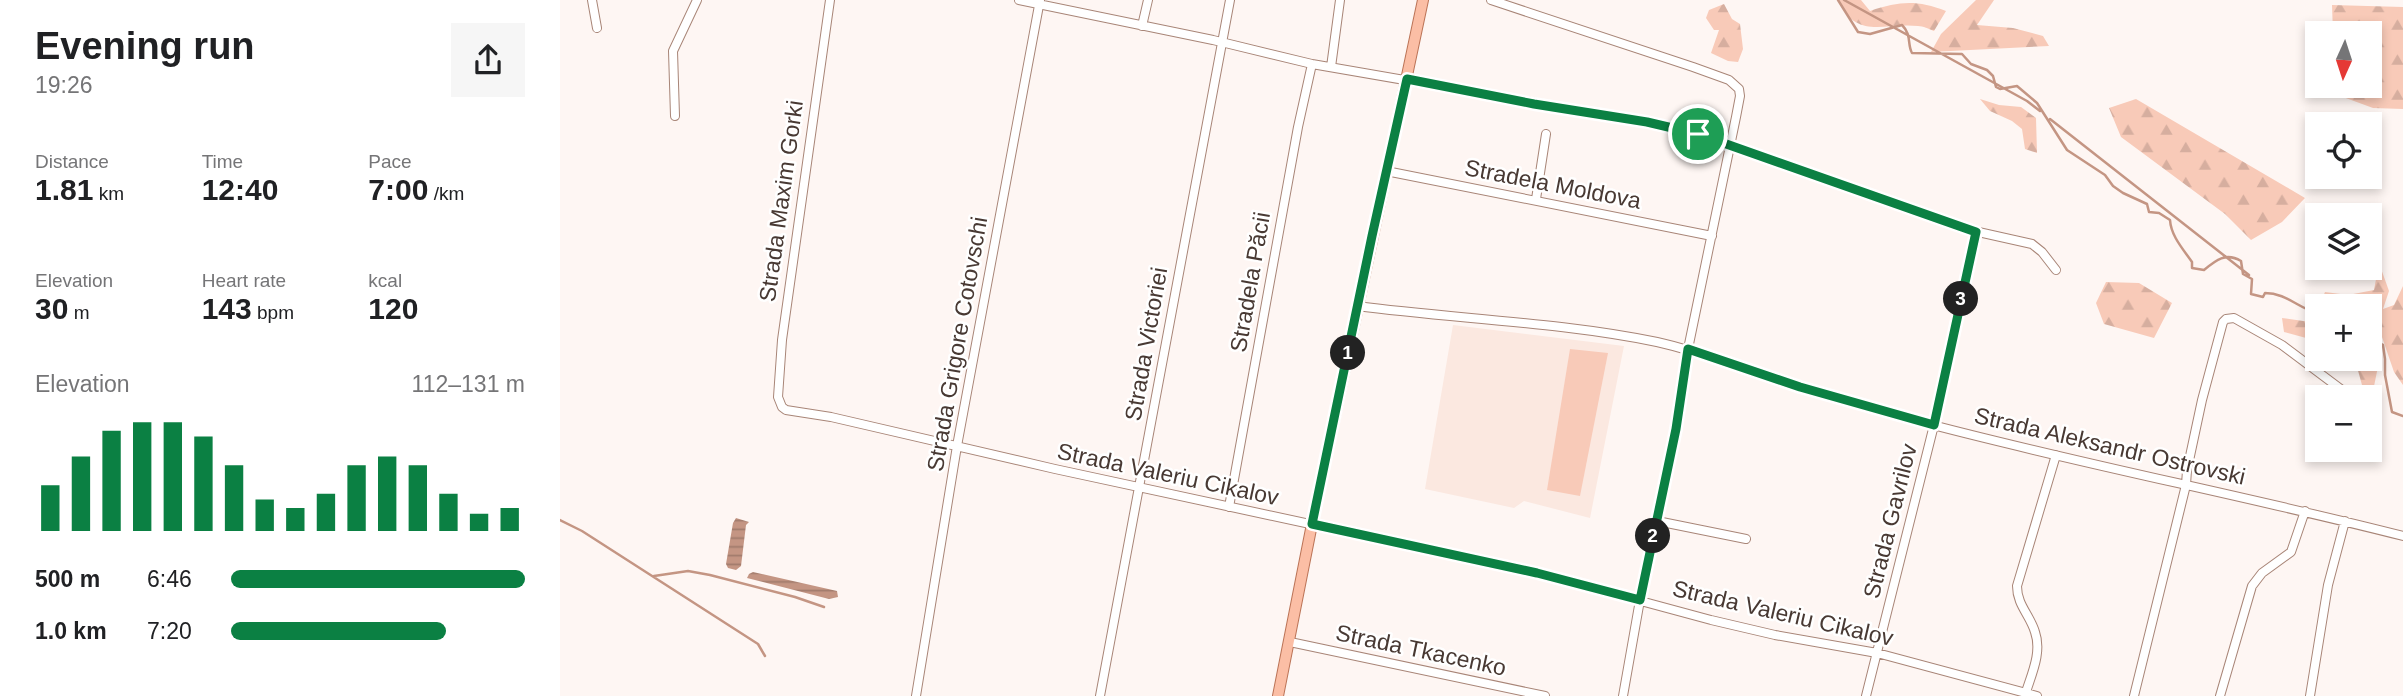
<!DOCTYPE html>
<html lang="en">
<head>
<meta charset="utf-8">
<style>
  body { margin:0; font-family:Arial,sans-serif; background:#f6f6f6; color:#202124; height:100vh; display:flex; flex-direction:column; font-size:26px; white-space:nowrap }
  * { box-sizing:border-box; margin:0 }
  p { font-size:23px; color:#757577 }
  .icon { flex:none; width:38px; height:38px; fill:none; stroke:currentColor; stroke-width:2; stroke-linecap:round; stroke-linejoin:round }
  .map { position:relative; flex:1; overflow:hidden }
  .panel { display:flex; flex-direction:column; background:#fff; width:560px }
  .panel>* { flex:none }
  .needle { width:46px; rotate:183deg }
  .buttons { position:absolute; left:1745px; top:21px; display:grid; gap:14px }
  .buttons a { display:grid; place-items:center; width:77px; height:77px; border-radius:0px; background:#fff; box-shadow:0 4px 10px #0003; font-size:35px }
  .pin { position:absolute; display:grid; place-items:center; width:60px; height:60px; color:#fff; margin:-30px; border:4px solid #fff; border-radius:50%; box-shadow:0 2px 7px #0007 }
  .km { position:absolute; width:35px; height:35px; margin:-18px; border-radius:50%; background:#222; color:#fff; font-size:19px; line-height:35px; text-align:center }
  .round { display:grid; place-items:center; flex:none; width:74px; height:74px; border-radius:0px; background:#f6f6f6 }
  .summary { display:flex; align-items:center; justify-content:space-between; height:119px; padding:0 35px }
  h1 { font-size:38px; font-weight:700; line-height:52px }
  .figures { display:grid; grid-template-columns:repeat(3,1fr); gap:10px; height:119px; padding:7px 35px }
  .figures div { display:grid; align-content:center }
  .figures b { font-size:30px; font-weight:700 }
  .figures small { font-size:19px; font-weight:400 }
  .figures p { font-size:19px }
  .chart { height:196px; padding:14px 35px }
  .chart p { display:flex; justify-content:space-between }
  .chart svg { width:100%; height:126px; margin-top:7px; stroke:#0b8043; stroke-width:6 }
  ul { padding:0 35px; list-style:none; font-size:23px }
  li { display:grid; grid-template-columns:112px 84px 1fr; align-items:center; height:52px }
  li i { height:18px; border-radius:9px; background:#0b8043 }
  main { display:flex; flex:1; min-height:0 }
  .map>svg:first-child { display:block }
  .built { fill:#fbe8e0 }
  .grass { fill:#f8cab8 }
  .forest { fill:url(#forest-firs) }
  .water { fill:url(#water-rules) }
  .lines { fill:none; stroke-linecap:round; stroke-linejoin:round }
  .stream { stroke:#c49583; stroke-width:2.5 }
  .minor-casing { stroke:#a88577; stroke-width:10 }
  .major-casing { stroke:#bb7356; stroke-width:12 }
  .minor { stroke:#fff; stroke-width:8 }
  .major { stroke:#fbbea5; stroke-width:10 }
  .route-casing { stroke:#fff; stroke-width:14 }
  .route { stroke:#0b8043; stroke-width:9 }
  .labels { text-anchor:middle; stroke-width:5; stroke-linejoin:round; paint-order:stroke }
  .street-label { font-size:23px; fill:#483933; stroke:#fff }
</style>
</head>
<body>
<main>
<section class="panel">
<div class="summary"><div><h1>Evening run</h1><p>19:26</p></div><a class="round"><svg class="icon" aria-label="share" viewBox="0 0 24 24"><path d="M12 15V3M7 8l5-5 5 5M5 13v7h14v-7"/></svg></a></div>
<div class="figures">
<div><p>Distance</p><b>1.81<small> km</small></b></div>
<div><p>Time</p><b>12:40</b></div>
<div><p>Pace</p><b>7:00<small> /km</small></b></div>
</div>
<div class="figures">
<div><p>Elevation</p><b>30<small> m</small></b></div>
<div><p>Heart rate</p><b>143<small> bpm</small></b></div>
<div><p>kcal</p><b>120</b></div>
</div>
<div class="chart"><p><span>Elevation</span>112–131 m</p>
<svg viewBox="0 0 160 44" preserveAspectRatio="none"><path d="M5 44V28M15 44V18M25 44V9M35 44V6M45 44V6M55 44V11M65 44V21M75 44V33M85 44V36M95 44V31M105 44V21M115 44V18M125 44V21M135 44V31M145 44V38M155 44V36"/></svg>
</div>
<ul>
<li><b>500 m</b>6:46<i style="width:100%"></i></li>
<li><b>1.0 km</b>7:20<i style="width:73%"></i></li>
</ul>
</section>
<div class="map">
<svg width="1843" height="696" viewBox="0 0 1843 696">
  <defs>
    <pattern id="forest-firs" width="22" height="20" patternUnits="userSpaceOnUse" patternTransform="scale(1.75)"><rect width="22" height="20" fill="#f8cab8"/><path d="M5 1l3.5 6h-7zM16 11l3.5 6h-7z" fill="#d6ae9f"/></pattern>
    <pattern id="water-rules" width="6" height="5" patternUnits="userSpaceOnUse" patternTransform="scale(1.75)"><rect width="6" height="5" fill="#c49583"/><path d="M0 2.5h6" fill="none" stroke="#a17b6c"/></pattern>
  </defs>
  <rect width="100%" height="100%" fill="#fef6f3"/>
  <!-- built -->
  <path class="built" d="M893,325L1064,346L1030,518L964,501L954,508L865,489Z"/>
  <!-- grass -->
  <path class="grass" d="M1010,349L1048,353L1020,496L987,490Z"/>
  <!-- forest -->
  <path class="forest" d="M1278,0H1301L1310,11C1340,1 1357,0 1386,11L1374,31C1369,29 1363,26 1358,26C1324,22 1297,41 1278,0Z
    M1416,0H1434L1417,25L1453,28L1483,36L1489,46L1371,52L1381,34Z
    M1164,4L1172,19L1180,24L1183,49L1178,62L1168,61L1151,53L1159,30H1154L1146,18L1149,10Z
    M1772,5L1843,7V109L1813,108L1783,97L1780,86H1810V33H1773Z
    M1420,99L1439,105L1461,107L1476,118L1477,153L1465,149L1462,129L1452,121L1430,111Z
    M1576,99L1745,198L1722,222L1691,240L1665,214L1561,137L1549,108Z
    M1819,263L1829,291L1823,309L1834,305L1843,286V385L1834,372L1811,305L1766,306L1762,299L1765,292L1788,295L1814,290Z
    M1546,282L1579,283L1612,303L1594,338L1544,324L1536,303Z
    M1722,318L1757,323V341L1724,332Z
    M1810,329H1814L1819,362L1813,391L1802,385L1797,367L1791,359H1810Z"/>
  <!-- water -->
  <path class="water" d="M176,518L189,522L186,525L181,566L176,570L168,568L166,564L173,523Z
    M193,572L277,591L278,597L269,599L187,578L189,574Z"/>
  <g class="lines">
    <!-- stream -->
    <path class="stream" d="M1278,0L1298,32L1310,34L1342,25C1352,35 1347,44 1352,53L1402,54L1411,64L1427,70L1433,76L1436,87L1440,89L1457,86L1477,103L1507,150L1545,175L1553,186L1563,193L1587,204L1589,212L1599,213L1610,220C1611,236 1623,249 1632,262V268L1644,270C1656,260 1666,252 1681,261L1683,274L1692,279L1691,294L1703,297L1705,293C1726,293 1738,308 1757,313
      M1284,0L1467,101L1480,111
      M1490,119L1689,275
      M1810,339L1823,345L1825,359V375L1832,412L1843,416
      M0,520L22,531L198,644L205,656
      M94,576L128,571L150,575L235,597L264,607"/>
    <defs>
      <path id="minor" d="M32,0L37,28
        M270,0L222,340L218,397L222,407L226,410L271,417L495,469L977,573L1151,620L1215,635L1317,653L1477,696
        M459,0L653,40L752,64L1087,122L1138,134L1405,229L1472,244L1482,252L1496,270
        M931,0L1133,67L1169,80L1179,89L1180,96L1176,117L1128,349L1116,429L1080,600L1063,696
        M582,26L588,0
        M771,67L780,0
        M115,116L113,51L137,0
        M826,171L1152,236
        M976,199L986,134
        M797,306C897,319 999,322 1097,342C1134,350 1169,364 1205,376C1253,392 1301,406 1350,419C1513,463 1679,494 1843,536
        M669,507L738,127L752,64
        M1097,521L1186,539
        M730,642L985,696
        M1466,692C1472,673 1482,652 1475,632C1470,615 1457,605 1457,586L1496,455
        M356,696L397,446L480,0
        M540,696L670,0
        M1306,696L1374,425L1416,232
        M1574,696L1626,485L1627,470L1642,400L1663,322L1666,319L1674,318L1722,345L1790,396
        M1660,696L1692,586L1702,573L1731,552L1745,511
        M1750,696L1768,585L1785,521"/>
      <path id="major" d="M718,696L752,524L863,0"/>
    </defs>
    <!-- minor casing -->
    <use href="#minor" class="minor-casing"/>
    <!-- major casing -->
    <use href="#major" class="major-casing"/>
    <!-- minor -->
    <use href="#minor" class="minor"/>
    <!-- major -->
    <use href="#major" class="major"/>
  </g>
  <g class="lines">
    <defs>
      <path id="route" d="M847,79L974,104L1087,122L1138,134L1416,232L1374,425L1240,387L1128,349L1116,429L1080,600L977,573L752,524L812,236Z"/>
    </defs>
    <!-- route casing -->
    <use href="#route" class="route-casing"/>
    <!-- route -->
    <use href="#route" class="route"/>
  </g>
  <g class="labels">
    <!-- street labels -->
    <g class="street-label">
      <text transform="translate(993 184) rotate(11)" y="8">Stradela Moldova</text>
      <text transform="translate(221 201) rotate(-82)" y="8">Strada Maxim Gorki</text>
      <text transform="translate(690 282) rotate(-80)" y="8">Stradela Păcii</text>
      <text transform="translate(397 344) rotate(-80)" y="8">Strada Grigore Cotovschi</text>
      <text transform="translate(586 344) rotate(-80)" y="8">Strada Victoriei</text>
      <text transform="translate(1550 446) rotate(13)" y="8">Strada Aleksandr Ostrovski</text>
      <text transform="translate(608 474) rotate(12)" y="8">Strada Valeriu Cikalov</text>
      <text transform="translate(1330 521) rotate(-76)" y="8">Strada Gavrilov</text>
      <text transform="translate(1223 613) rotate(13)" y="8">Strada Valeriu Cikalov</text>
      <text transform="translate(861 650) rotate(12)" y="8">Strada Tkacenko</text>
    </g>
  </g>
</svg>
<div class="buttons">
<a><svg class="needle" viewBox="-14 -14 28 28"><path d="M0-13l5 13h-10z" fill="#e53935"/><path d="M0 13l5-13h-10z" fill="#757577"/></svg></a>
<a><svg class="icon" aria-label="locate" viewBox="0 0 24 24"><circle cx="12" cy="12" r="6"/><path d="M12 2v4M12 18v4M2 12h4M18 12h4"/></svg></a>
<a><svg class="icon" aria-label="layers" viewBox="0 0 24 24"><path d="M12 4l9 5-9 5-9-5zM3 14l9 5 9-5"/></svg></a>
<a>+</a>
<a>−</a>
</div>
<div class="pin" style="left:1138px;top:134px;background:#1e9e55"><svg class="icon" aria-label="arrive" viewBox="0 0 24 24"><path d="M6 21V4h12l-3 4 3 4H6"/></svg></div>
<b class="km" style="left:788px;top:353px">1</b>
<b class="km" style="left:1093px;top:536px">2</b>
<b class="km" style="left:1401px;top:299px">3</b>
</div>
</main>
</body>
</html>
